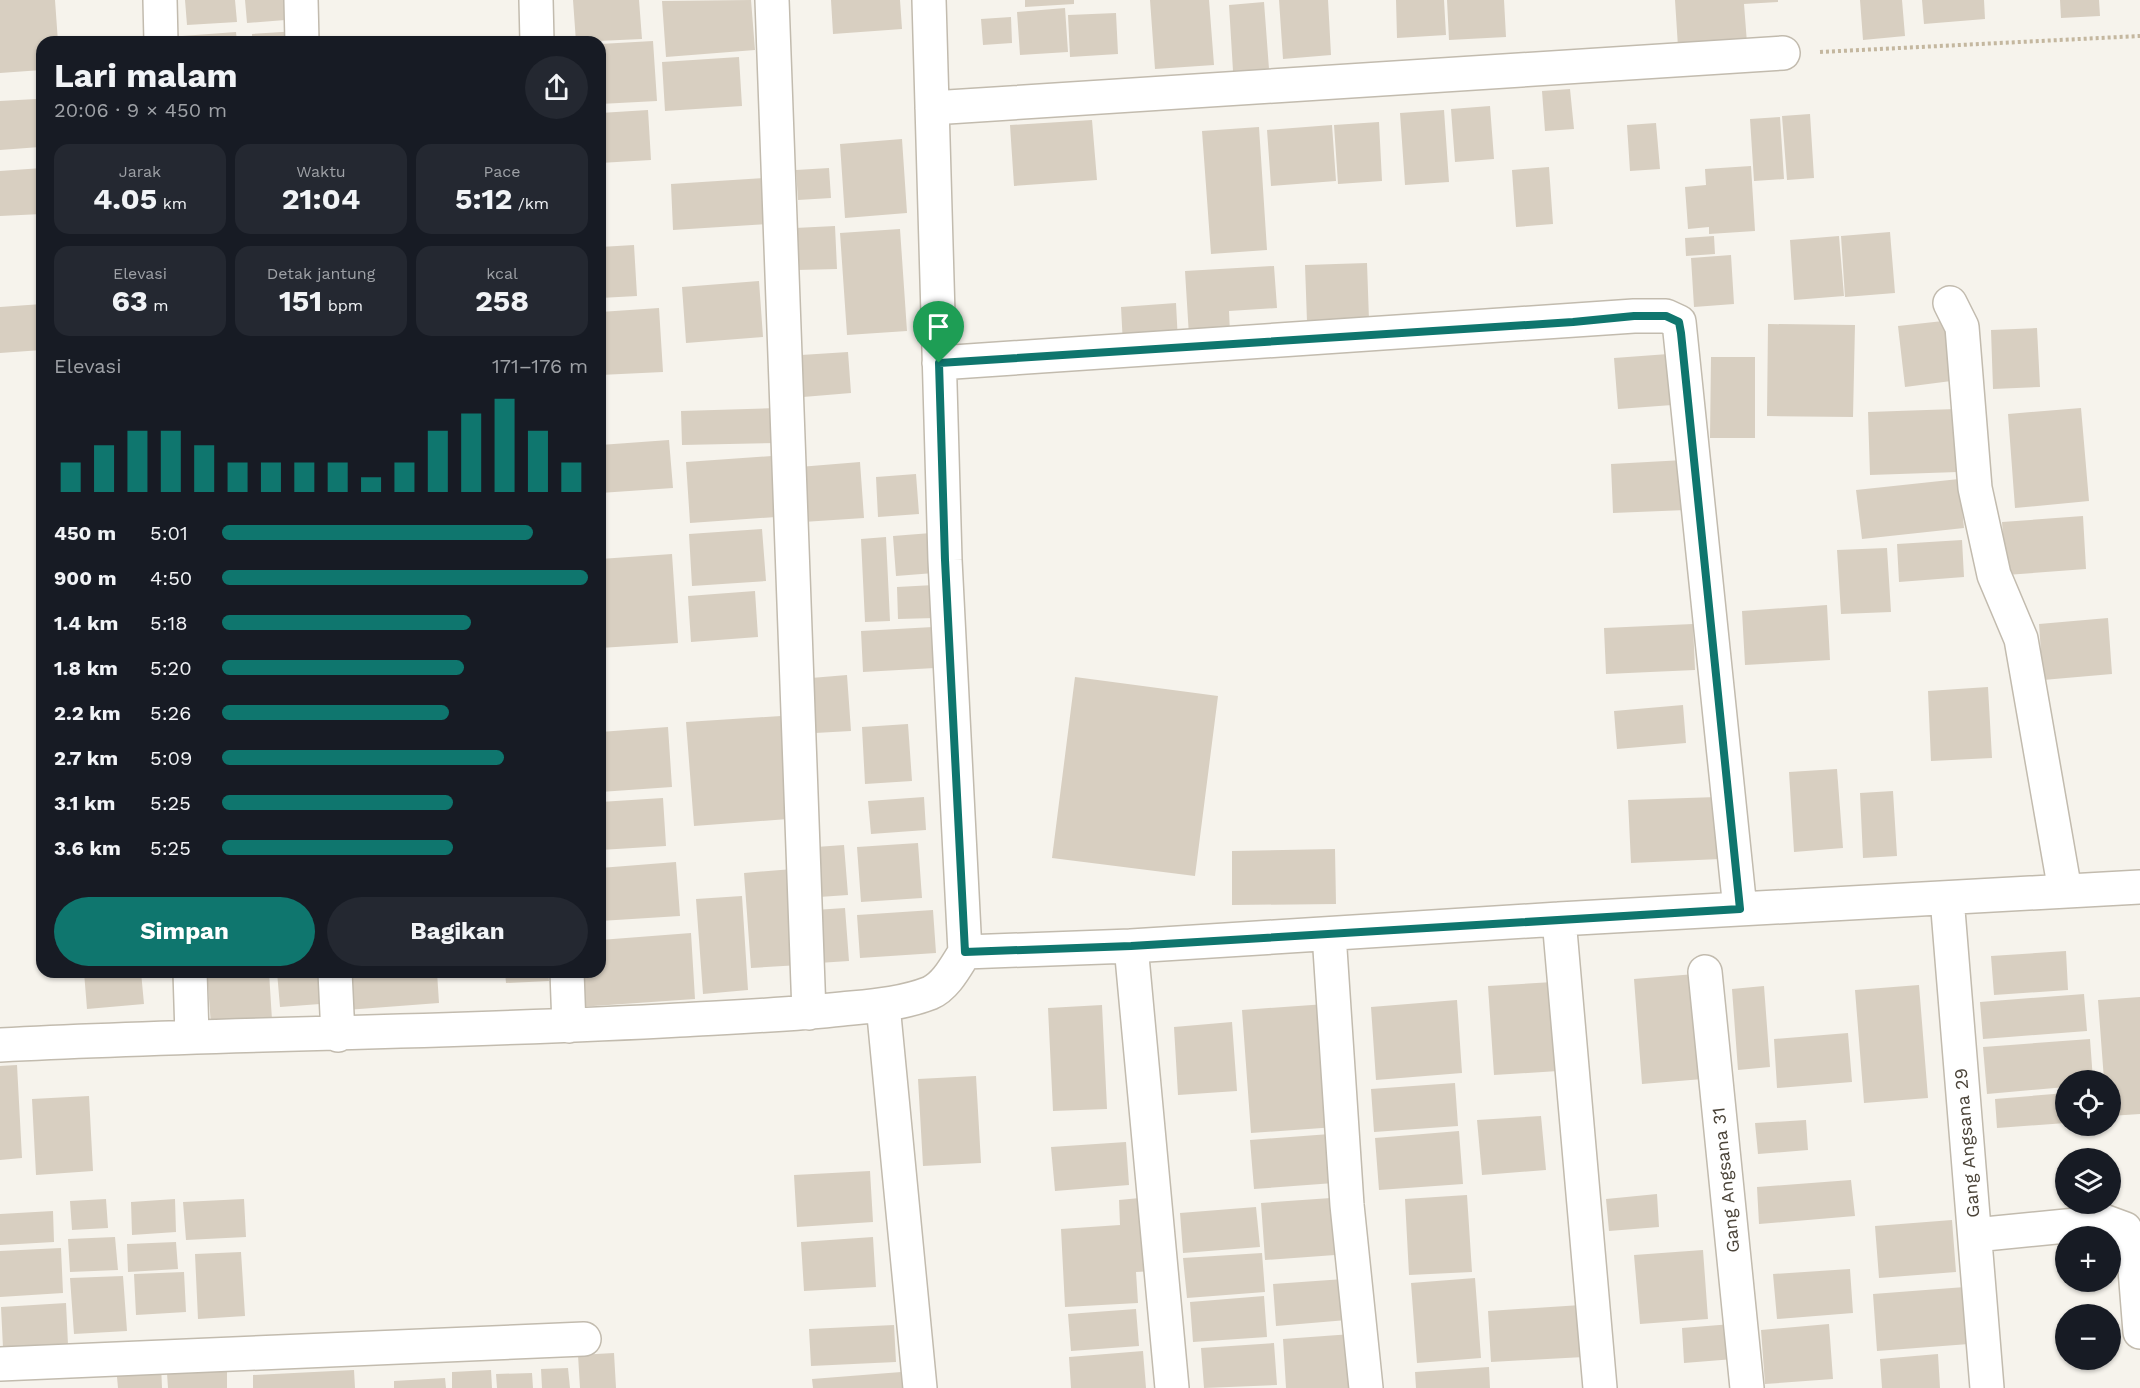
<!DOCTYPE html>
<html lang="id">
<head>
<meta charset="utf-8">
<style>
  body { margin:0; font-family:"Work Sans",sans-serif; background:#242831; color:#f1f3f6; height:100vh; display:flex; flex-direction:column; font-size:22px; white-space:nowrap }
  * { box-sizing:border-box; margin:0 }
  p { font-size:20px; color:#9ea1a6 }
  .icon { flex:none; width:33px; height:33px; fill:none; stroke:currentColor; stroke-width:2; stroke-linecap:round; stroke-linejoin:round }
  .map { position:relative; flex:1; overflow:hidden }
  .drawer { position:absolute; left:36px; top:36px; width:570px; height:942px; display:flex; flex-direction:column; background:#171b24; border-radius:18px; box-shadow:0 2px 4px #0004 }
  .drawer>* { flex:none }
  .tools { position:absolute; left:2055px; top:1070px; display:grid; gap:12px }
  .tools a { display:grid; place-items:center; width:66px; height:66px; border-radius:50%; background:#171b24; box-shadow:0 2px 4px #0004; font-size:30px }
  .pin { position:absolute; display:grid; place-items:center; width:51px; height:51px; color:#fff; margin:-62px -26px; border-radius:50% 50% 50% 0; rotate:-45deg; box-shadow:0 0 6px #0007 }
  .pin .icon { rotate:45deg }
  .round { display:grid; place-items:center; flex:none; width:63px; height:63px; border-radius:32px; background:#242831 }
  .overview { display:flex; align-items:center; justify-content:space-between; height:102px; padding:0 18px }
  h1 { font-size:33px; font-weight:700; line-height:45px }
  .figures { display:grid; grid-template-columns:repeat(3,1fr); gap:9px; height:102px; padding:6px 18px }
  .figures div { display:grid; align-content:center; border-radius:15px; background:#242831; text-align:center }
  .figures b { font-size:30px; font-weight:700 }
  .figures small { font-size:16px; font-weight:400 }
  .figures p { font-size:16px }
  .chart { height:168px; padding:12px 18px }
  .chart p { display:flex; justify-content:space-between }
  .chart svg { width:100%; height:108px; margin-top:6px; stroke:#0f766e; stroke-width:6 }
  .cta { display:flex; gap:12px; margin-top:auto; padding:12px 18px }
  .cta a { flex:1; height:69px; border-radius:36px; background:#0f766e; color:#fff; font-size:24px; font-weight:700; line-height:69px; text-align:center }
  .cta a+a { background:#242831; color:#f1f3f6 }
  ul { padding:0 18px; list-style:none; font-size:20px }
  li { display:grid; grid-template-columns:96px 72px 1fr; align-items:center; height:45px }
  li i { height:15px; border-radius:8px; background:#0f766e }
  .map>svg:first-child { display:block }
  .building { fill:#d8cfc1 }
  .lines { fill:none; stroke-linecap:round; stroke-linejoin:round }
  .minor-casing { stroke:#c2bbae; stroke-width:36 }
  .path { stroke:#c4b79f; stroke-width:4; stroke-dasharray:3 3; stroke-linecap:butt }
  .minor { stroke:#fff; stroke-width:33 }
  .route-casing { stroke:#fff; stroke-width:12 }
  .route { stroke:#0f766e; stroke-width:8 }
  .labels { text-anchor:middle; stroke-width:6; stroke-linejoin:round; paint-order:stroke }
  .street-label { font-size:18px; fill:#4b4439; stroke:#fff }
</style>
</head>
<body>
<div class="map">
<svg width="2140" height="1388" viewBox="0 0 2140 1388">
  <rect width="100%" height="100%" fill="#f6f3ec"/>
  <!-- building -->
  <path class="building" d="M0,0H55L58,42H42V70L0,73Z
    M185,0H235L237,22L187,25Z
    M245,0H297L298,19L247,23Z
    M573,0H639L642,39L576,42Z
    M751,0L755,50L666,57L662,1Z
    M831,0H900L902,29L833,34Z
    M1025,0H1074V4L1025,7Z
    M1150,0H1209L1214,65L1155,69Z
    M1279,0H1328L1331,55L1283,59Z
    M1396,0H1444L1446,35L1397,38Z
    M1447,0H1504L1506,37L1449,40Z
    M1675,0H1778V2L1744,4L1747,43L1678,47Z
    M1860,0H1902L1905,36L1863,40Z
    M1922,0H1984L1985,19L1924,24Z
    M2060,0H2099L2100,16L2061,18Z
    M1264,2L1269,69L1233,71L1229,5Z
    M1065,8L1068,52L1020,55L1017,12Z
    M1116,13L1118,54L1070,57L1068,15Z
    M1011,17L1012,43L983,45L981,19Z
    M298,31L299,42H252V34Z
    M236,32L237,42H183L182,36Z
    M418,38V42H379V40Z
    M653,41L657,101L600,104V44Z
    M739,57L742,106L665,111L662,62Z
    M1570,89L1574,129L1545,131L1542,91Z
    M36,99L40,147L0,150V101Z
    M1490,106L1494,159L1455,162L1451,109Z
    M648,110L651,160L600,163V113Z
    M1444,110L1449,182L1405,185L1400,113Z
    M1810,114L1814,178L1787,180L1782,116Z
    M1780,117L1784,179L1754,181L1750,119Z
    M1092,120L1097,180L1014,186L1010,125Z
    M1379,122L1382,181L1338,184L1334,125Z
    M1656,123L1660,169L1630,171L1627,125Z
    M1332,125L1336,181L1271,186L1267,130Z
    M1259,127L1267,250L1211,254L1202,131Z
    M902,139L907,213L845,218L840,144Z
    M1751,166L1755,231L1709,234V227L1688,229L1685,187L1706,185L1705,169Z
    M1549,167L1553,224L1516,227L1512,170Z
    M42,168V214L0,216V171Z
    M829,168L831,198L798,200L796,170Z
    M764,178L767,224L673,230L671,184Z
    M835,226L837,269L797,270L795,228Z
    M900,229L907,331L847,335L840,233Z
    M1890,232L1895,293L1845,297L1841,236Z
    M1714,236L1715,254L1686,256L1685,238Z
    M1839,236L1844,296L1794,300L1790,240Z
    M634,245L637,296L600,298V247Z
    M1731,255L1734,304L1694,307L1691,258Z
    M1367,263L1369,320L1307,322L1305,265Z
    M1274,266L1277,308L1229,311L1230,333L1189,336L1185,271Z
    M759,281L763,337L686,343L682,287Z
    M1176,303L1178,342L1123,345L1121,307Z
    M42,304V350L0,353V307Z
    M659,308L663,372L600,375V312Z
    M1952,320L1959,380L1905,387L1898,326Z
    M1768,324L1855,325L1853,417L1767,416Z
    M2037,328L2040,387L1993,389L1991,330Z
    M848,352L851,393L803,397L801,355Z
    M1682,353L1686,404L1618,409L1614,358Z
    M1711,357H1755V438H1710Z
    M777,408L778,443L682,445L681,411Z
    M2081,408L2089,501L2015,508L2008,414Z
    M1956,409L1958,472L1870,475L1868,412Z
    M669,440L673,488L600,493V445Z
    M772,456L776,517L690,523L686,462Z
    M1684,460L1686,510L1613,513L1611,464Z
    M860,462L864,518L803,522L799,467Z
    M916,474L919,514L878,517L876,477Z
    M1959,479L1964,528L1862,539L1856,490Z
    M2083,516L2086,569L2006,575L2002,522Z
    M762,529L766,581L692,586L689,534Z
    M931,533L934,573L896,576L893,536Z
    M886,537L890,621L865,622L861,539Z
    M1962,540L1964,577L1899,582L1897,544Z
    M1887,548L1891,612L1841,614L1837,550Z
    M672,554L678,643L600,648V559Z
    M934,585L935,618L898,619L897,587Z
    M755,591L758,637L691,642L688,596Z
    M1827,605L1830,660L1745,665L1742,611Z
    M2108,618L2112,674L2043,680L2039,624Z
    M1693,624L1695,670L1606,674L1604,628Z
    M933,627L935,668L863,672L861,631Z
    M847,675L851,731L815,733L811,678Z
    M1075,677L1218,696L1195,876L1052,858Z
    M1988,687L1992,758L1931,761L1928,691Z
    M1683,705L1686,743L1617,749L1614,711Z
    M781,716L788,819L694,826L686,722Z
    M908,724L912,781L865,784L862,727Z
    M668,727L672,787L600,792V732Z
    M1837,769L1843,848L1794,852L1789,772Z
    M1893,791L1897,856L1863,858L1860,793Z
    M924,797L926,830L871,834L868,801Z
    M1717,797L1720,859L1631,863L1628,800Z
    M663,798L666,846L600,850V802Z
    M918,843L922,898L861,902L857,847Z
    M844,845L848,895L819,897L816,847Z
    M1335,849L1336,904L1232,905V851Z
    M676,862L680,916L600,921V868Z
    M793,869L800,965L751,968L744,873Z
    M742,896L748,990L703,994L696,899Z
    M845,908L849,961L818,963L815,910Z
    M933,910L936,953L860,958L857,915Z
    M691,933L695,999L579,1007L576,972H600V940Z
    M2066,951L2068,990L1994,995L1991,956Z
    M84,972H141L144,1004L87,1009Z
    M207,972H269L272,1020L211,1025Z
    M277,972H318L320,1004L280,1007Z
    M344,972H437L439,1003L346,1010Z
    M505,972H548L549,981L506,983Z
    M1695,974L1703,1079L1642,1084L1634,979Z
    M1553,982L1558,1071L1494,1075L1488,986Z
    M1919,985L1928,1098L1864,1103L1855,990Z
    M1764,986L1770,1067L1738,1070L1732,989Z
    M2084,994L2087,1031L1983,1039L1980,1002Z
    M2140,997V1114L2110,1116V1080H2104L2098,1000Z
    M1457,1000L1462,1073L1376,1080L1371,1007Z
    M1326,1004L1336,1127L1251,1133L1242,1010Z
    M1102,1005L1107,1109L1053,1111L1048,1008Z
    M1232,1022L1237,1091L1178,1095L1174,1027Z
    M1848,1033L1852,1082L1777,1088L1774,1039Z
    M2090,1039L2093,1080H2066V1087L1987,1094L1983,1047Z
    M17,1065L22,1158L0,1160V1066Z
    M976,1076L981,1163L923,1166L918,1079Z
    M1455,1083L1458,1126L1374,1132L1371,1089Z
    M2066,1093V1123L1997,1128L1995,1099Z
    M89,1096L93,1171L36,1175L32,1099Z
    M1541,1116L1546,1170L1482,1175L1477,1120Z
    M1806,1120L1808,1150L1758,1154L1755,1123Z
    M1459,1131L1463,1184L1379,1190L1375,1138Z
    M1330,1134L1334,1183L1254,1189L1250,1140Z
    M1126,1142L1129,1185L1055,1191L1051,1147Z
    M870,1171L873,1222L797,1227L794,1175Z
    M1851,1180L1855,1216L1759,1224L1757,1187Z
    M1657,1194L1659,1227L1609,1231L1606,1199Z
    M1467,1195L1472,1272L1409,1275L1405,1199Z
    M1150,1197L1155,1271L1136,1272L1138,1303L1065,1307L1061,1229L1120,1225L1119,1200Z
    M1331,1198L1335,1255L1265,1260L1261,1203Z
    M106,1199L108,1228L72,1230L70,1201Z
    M175,1199L176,1232L132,1235L131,1202Z
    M244,1199L246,1237L186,1240L183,1202Z
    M1256,1207L1260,1247L1183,1253L1180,1213Z
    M53,1211L54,1242L0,1245V1214Z
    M1952,1220L1956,1272L1879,1278L1875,1226Z
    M115,1237L118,1270L70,1272L68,1239Z
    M873,1237L876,1287L804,1291L801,1242Z
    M176,1242L178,1269L128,1272L127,1244Z
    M61,1248L63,1293L0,1297V1251Z
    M1703,1250L1708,1319L1640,1324L1634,1255Z
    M241,1252L245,1316L198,1319L195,1254Z
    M1262,1253L1265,1292L1187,1298L1183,1258Z
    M1850,1269L1853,1313L1777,1319L1773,1274Z
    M184,1272L186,1312L136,1315L134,1274Z
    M123,1276L127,1331L74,1334L70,1278Z
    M1475,1278L1481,1358L1417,1363L1411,1283Z
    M1344,1279L1347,1320L1276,1326L1273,1284Z
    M1965,1287L1969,1344L1877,1351L1873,1294Z
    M1264,1296L1267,1337L1193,1342L1190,1302Z
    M66,1303L68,1345L3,1348L1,1307Z
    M1581,1305L1584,1357L1491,1362L1488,1311Z
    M1136,1309L1139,1346L1071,1351L1068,1314Z
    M1732,1324L1734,1359L1684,1363L1682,1328Z
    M1829,1324L1833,1379L1765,1384L1761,1330Z
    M894,1325L896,1362L811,1366L809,1329Z
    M1352,1334L1356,1388H1286L1283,1339Z
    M1274,1343L1277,1385L1204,1388L1201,1348Z
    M1143,1351L1146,1388H1071L1069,1357Z
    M614,1353L616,1388H580L578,1355Z
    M1938,1354L1940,1388H1882L1880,1359Z
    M161,1364L162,1388H118L116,1366Z
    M1489,1367L1490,1388H1416L1415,1372Z
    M568,1368L570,1388H542L541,1369Z
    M354,1370L355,1388H253V1375Z
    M491,1370L492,1388H452V1372Z
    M227,1371V1388H168L167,1373Z
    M914,1371L916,1388H813L812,1379Z
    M532,1373L533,1388H497L496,1374Z
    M445,1378L446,1388H394V1381Z"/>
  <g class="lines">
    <defs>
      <path id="minor" d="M160,0L161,42
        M301,0L302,42
        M536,0L537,42
        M772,0L809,1013
        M932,108L1783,53
        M1950,303L1962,327L1975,488L1994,575L2021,639L2065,891
        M939,363L1634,316H1666L1679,322L1740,909
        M1947,898L1987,1388
        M1559,919L1600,1388
        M1329,934L1347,1205L1366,1388
        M1131,946L1172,1388
        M965,952L1131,946L1559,919L2140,887
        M190,972L192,1035
        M335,972L338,1035
        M567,972L569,1026
        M1705,972L1747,1388
        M883,1005L920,1388
        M0,1045C226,1033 453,1033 679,1020C733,1017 788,1015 842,1009C871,1006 902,1004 930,993C946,986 956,966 965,952L945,560L929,0
        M1975,1235L2106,1222L2125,1229L2133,1244L2140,1332
        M0,1364L584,1339"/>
    </defs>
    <!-- minor casing -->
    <use href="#minor" class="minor-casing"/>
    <!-- path -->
    <path class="path" d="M1820,52L2140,36"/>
    <!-- minor -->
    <use href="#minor" class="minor"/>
  </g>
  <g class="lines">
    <defs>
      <path id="route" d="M1634,316H1666L1679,322L1681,333L1740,909L1131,946L965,952L945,560L939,363L1573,322Z"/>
    </defs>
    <!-- route casing -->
    <use href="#route" class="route-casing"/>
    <!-- route -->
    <use href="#route" class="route"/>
  </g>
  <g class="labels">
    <!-- street labels -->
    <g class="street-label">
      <text transform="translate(1967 1143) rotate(-95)" y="6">Gang Angsana 29</text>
      <text transform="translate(1726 1180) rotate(-96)" y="6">Gang Angsana 31</text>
    </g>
  </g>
</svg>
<div class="tools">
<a><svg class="icon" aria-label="locate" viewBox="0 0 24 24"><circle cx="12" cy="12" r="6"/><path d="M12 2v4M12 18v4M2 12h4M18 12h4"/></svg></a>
<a><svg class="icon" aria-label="layers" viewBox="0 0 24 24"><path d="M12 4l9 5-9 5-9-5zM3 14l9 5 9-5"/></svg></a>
<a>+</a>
<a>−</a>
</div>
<div class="pin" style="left:939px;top:363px;background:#1e9e55"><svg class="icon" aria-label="arrive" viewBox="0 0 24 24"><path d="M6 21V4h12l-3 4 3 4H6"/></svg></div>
<section class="drawer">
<div class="overview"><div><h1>Lari malam</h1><p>20:06 · 9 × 450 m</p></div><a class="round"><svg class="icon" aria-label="share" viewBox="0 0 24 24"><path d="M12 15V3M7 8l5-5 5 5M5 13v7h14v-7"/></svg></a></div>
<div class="figures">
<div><p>Jarak</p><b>4.05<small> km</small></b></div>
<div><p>Waktu</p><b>21:04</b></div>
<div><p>Pace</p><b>5:12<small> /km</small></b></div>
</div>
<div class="figures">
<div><p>Elevasi</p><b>63<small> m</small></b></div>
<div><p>Detak jantung</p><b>151<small> bpm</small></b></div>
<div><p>kcal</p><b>258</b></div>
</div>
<div class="chart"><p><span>Elevasi</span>171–176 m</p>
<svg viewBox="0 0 160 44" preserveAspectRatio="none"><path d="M5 44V32M15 44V25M25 44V19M35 44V19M45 44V25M55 44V32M65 44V32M75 44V32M85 44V32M95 44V38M105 44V32M115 44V19M125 44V12M135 44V6M145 44V19M155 44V32"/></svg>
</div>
<ul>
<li><b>450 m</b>5:01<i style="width:85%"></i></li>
<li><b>900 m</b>4:50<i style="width:100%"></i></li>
<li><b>1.4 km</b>5:18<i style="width:68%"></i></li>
<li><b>1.8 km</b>5:20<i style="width:66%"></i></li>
<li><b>2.2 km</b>5:26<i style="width:62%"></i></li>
<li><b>2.7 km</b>5:09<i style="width:77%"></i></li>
<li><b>3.1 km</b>5:25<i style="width:63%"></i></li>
<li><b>3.6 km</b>5:25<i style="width:63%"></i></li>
</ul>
<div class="cta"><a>Simpan</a><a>Bagikan</a></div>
</section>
</div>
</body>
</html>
